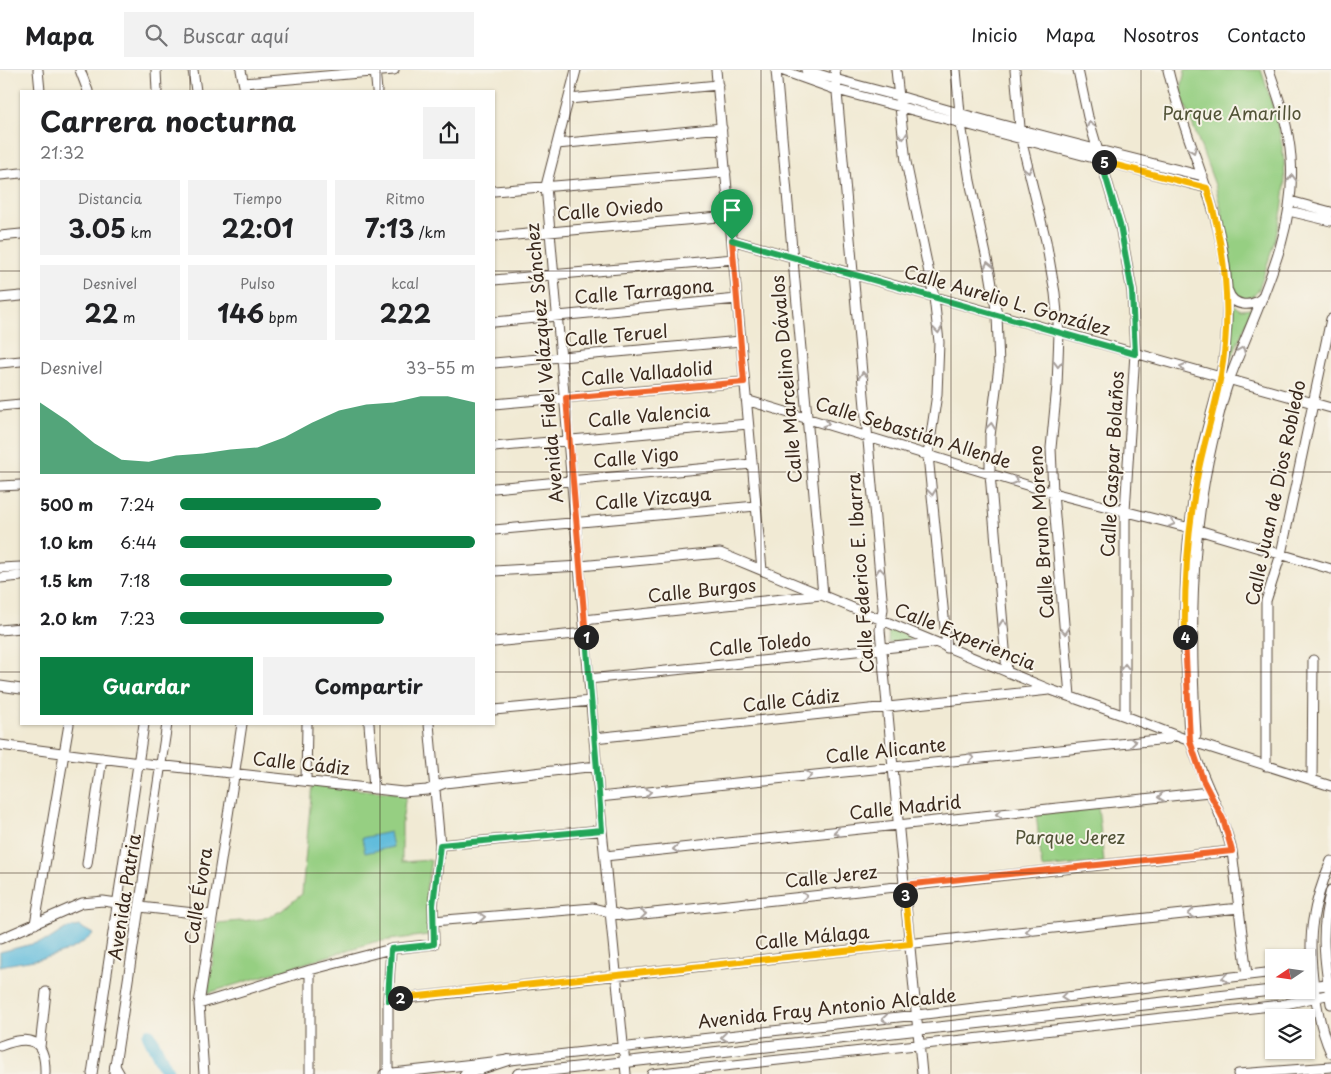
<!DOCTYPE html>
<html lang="es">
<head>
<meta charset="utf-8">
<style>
  body { margin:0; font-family:"Playpen Sans",sans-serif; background:#f2f2f2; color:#202124; height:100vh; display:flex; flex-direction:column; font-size:19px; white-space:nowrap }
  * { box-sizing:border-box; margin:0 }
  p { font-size:16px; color:#757577 }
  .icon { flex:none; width:28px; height:28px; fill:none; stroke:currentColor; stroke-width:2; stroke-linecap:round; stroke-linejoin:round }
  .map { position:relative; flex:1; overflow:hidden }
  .details { position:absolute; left:20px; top:20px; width:475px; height:635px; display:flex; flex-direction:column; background:#fff; border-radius:0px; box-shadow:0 1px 4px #0004 }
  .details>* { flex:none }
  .needle { width:32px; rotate:257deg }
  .fabs { position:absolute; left:1265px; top:879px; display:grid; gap:10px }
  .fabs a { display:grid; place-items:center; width:50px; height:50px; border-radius:0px; background:#fff; box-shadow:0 1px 4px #0004; font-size:25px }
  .pin { position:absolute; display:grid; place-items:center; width:42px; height:42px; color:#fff; margin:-51px -21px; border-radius:50% 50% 50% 0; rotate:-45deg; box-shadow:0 0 5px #0007 }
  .pin .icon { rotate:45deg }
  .km { position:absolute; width:25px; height:25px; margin:-12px; border-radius:50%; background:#222; color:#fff; font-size:14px; line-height:25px; text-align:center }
  .round { display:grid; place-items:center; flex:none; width:52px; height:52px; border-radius:0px; background:#f2f2f2 }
  .overview { display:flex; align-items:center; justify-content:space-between; height:85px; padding:0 20px }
  h1 { font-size:28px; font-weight:700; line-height:38px }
  .figures { display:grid; grid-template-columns:repeat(3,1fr); gap:8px; height:85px; padding:5px 20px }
  .figures div { display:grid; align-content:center; border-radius:0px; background:#f2f2f2; text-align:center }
  .figures b { font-size:25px; font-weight:700 }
  .figures small { font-size:14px; font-weight:400 }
  .figures p { font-size:14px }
  .chart { height:140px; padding:10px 20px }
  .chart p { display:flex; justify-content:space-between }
  .chart svg { width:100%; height:90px; margin-top:5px; fill:#0b8043; opacity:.7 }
  .primary-button { display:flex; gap:10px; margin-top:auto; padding:10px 20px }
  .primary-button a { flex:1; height:58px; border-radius:0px; background:#0b8043; color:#fff; font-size:20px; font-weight:700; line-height:58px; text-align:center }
  .primary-button a+a { background:#f2f2f2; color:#202124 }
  ul { padding:0 20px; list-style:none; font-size:16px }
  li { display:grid; grid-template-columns:80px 60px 1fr; align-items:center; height:38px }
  li i { height:12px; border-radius:6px; background:#0b8043 }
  header { display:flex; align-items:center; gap:30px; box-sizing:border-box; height:70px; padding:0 25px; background:#fff; border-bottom:1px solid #e0e0e0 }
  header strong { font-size:24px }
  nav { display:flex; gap:28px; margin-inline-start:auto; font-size:18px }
  .search { width:350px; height:45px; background:#f2f2f2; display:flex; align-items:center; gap:12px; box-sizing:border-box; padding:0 18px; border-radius:0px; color:#757577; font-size:19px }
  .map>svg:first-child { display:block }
  .green { fill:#96cf82; stroke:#687c50 }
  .water { fill:#5ebbdc; stroke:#4c727d }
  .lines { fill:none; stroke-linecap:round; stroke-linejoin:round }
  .river { stroke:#5ebbdc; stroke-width:14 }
  .minor-casing { stroke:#564739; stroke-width:11 }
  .major-casing { stroke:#564739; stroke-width:12 }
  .minor { stroke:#fff; stroke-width:9 }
  .major { stroke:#fff; stroke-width:10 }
  .oneway { stroke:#a79f9a }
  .split-1-casing { stroke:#fff; stroke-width:10 }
  .split-2-casing { stroke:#fff; stroke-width:10 }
  .split-3-casing { stroke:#fff; stroke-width:10 }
  .split-4-casing { stroke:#fff; stroke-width:10 }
  .split-5-casing { stroke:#fff; stroke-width:10 }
  .split-6-casing { stroke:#fff; stroke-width:10 }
  .split-1 { stroke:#f0652b; stroke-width:6 }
  .split-2 { stroke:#22a559; stroke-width:6 }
  .split-3 { stroke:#f5b400; stroke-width:6 }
  .split-4 { stroke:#f0652b; stroke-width:6 }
  .split-5 { stroke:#f5b400; stroke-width:6 }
  .split-6 { stroke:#22a559; stroke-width:6 }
  .grid { fill:none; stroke:#3b2a1e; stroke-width:1; stroke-opacity:0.55 }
  .labels { text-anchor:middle; stroke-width:4; stroke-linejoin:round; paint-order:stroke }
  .park-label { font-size:18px; fill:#525337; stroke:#f7f3e8 }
  .street-label { font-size:18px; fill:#3b2a1e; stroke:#f7f3e8 }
</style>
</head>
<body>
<header>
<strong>Mapa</strong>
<div class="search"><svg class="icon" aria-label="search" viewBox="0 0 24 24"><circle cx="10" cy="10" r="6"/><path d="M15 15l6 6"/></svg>Buscar aquí</div>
<nav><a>Inicio</a><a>Mapa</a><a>Nosotros</a><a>Contacto</a></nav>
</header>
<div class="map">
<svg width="1331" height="1004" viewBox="0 0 1331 1004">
  <rect width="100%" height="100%" fill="#f7f3e8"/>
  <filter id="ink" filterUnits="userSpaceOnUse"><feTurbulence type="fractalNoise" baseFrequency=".02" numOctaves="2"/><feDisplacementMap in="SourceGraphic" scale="10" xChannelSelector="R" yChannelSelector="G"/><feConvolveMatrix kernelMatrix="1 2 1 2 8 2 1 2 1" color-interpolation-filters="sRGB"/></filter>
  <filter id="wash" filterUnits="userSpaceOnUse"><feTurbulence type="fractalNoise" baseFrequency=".0096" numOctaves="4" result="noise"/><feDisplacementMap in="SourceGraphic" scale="20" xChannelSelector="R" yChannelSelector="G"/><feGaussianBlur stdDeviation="1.12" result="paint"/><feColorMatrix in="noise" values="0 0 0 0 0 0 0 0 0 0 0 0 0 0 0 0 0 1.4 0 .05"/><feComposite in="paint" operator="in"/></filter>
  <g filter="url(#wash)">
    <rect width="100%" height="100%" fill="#f1ead4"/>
    <!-- green -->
    <path class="green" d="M1185,0H1261C1276,44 1290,88 1283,134C1279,163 1268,191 1259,219C1255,226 1252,227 1243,228L1235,222L1223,147L1215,115L1182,26L1181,19Z
      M1232,234L1241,239L1253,238L1231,289Z
      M889,558L916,569L888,573Z
      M312,715L406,724L402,752V792L431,790L426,820L428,865L374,872L208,923L218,853L262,849L281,841L302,824Z
      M1098,737L1104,792L1042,798L1036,743Z"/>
    <!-- water -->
    <path class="water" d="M390,762L393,777L365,783L362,768Z
      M79,856L93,864C67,889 33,889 0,896V882L48,870L65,859Z"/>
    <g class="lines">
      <!-- river -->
      <path class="river" d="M149,965L168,1004"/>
    </g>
  </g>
  <g filter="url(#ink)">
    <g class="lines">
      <defs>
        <path id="minor" d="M38,0L40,21
          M80,0L88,21
          M156,0L157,21
          M193,0L196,21
          M241,0L245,21
          M375,0L377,21
          M576,0L546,116L602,760L626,1004
          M716,0L762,500
          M776,0L823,525
          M781,0L837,20L1207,118
          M806,0C840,12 874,19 909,29C1006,57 1104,82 1203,106
          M835,0L883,539L880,560L922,1004
          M896,0L906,92L934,227L939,272L937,324L928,385L947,578
          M956,0L961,54L970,111L990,203L997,245L999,296L990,366V404L1007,602
          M1015,0L1021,69L1046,171L1055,223L1059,263L1057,316L1051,378L1053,423L1070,626
          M1078,0L1088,47L1120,155L1132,221L1135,283L1125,441V646
          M1168,0C1185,74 1223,138 1227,217C1228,247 1227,279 1220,309C1215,333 1207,356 1202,380C1197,404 1193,430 1190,455C1183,511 1184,568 1188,624C1188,639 1187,658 1191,672C1202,710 1223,743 1232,781L1247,905
          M244,13L394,0
          M569,29L718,15
          M557,74L722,58
          M0,105L21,103
          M494,121L726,102
          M1290,131L1331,142
          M1289,141L1331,151
          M0,166L21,164
          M494,167L730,146
          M732,170L1331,338
          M494,210L734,189
          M1228,221C1233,237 1252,238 1263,227
          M0,228L21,226
          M494,252L737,229
          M0,293L21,291
          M494,293L741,271
          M746,330L1053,423L1198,460L1331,499
          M494,334L744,312
          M0,336L21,334
          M494,377L748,354
          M0,416L21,415
          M494,418L752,394
          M494,460L756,436
          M0,498L21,497
          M494,501L580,496L720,483L1051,620L1125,646L1190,671L1331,716
          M0,508L21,506
          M584,550L821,525
          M0,560L21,558
          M494,572L585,563
          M589,609L932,573
          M0,616L21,619
          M494,640L591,631
          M369,654L374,719
          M1196,665C1190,568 1190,469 1212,374C1217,353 1222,329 1230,308C1256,237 1297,167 1291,88C1289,57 1279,29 1269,0
          M594,668L1049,620
          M0,675L139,693L403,722L427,720L445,713L597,696
          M1266,696V531L1281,484L1331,249
          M1312,710L1313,590
          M306,711L307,654
          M599,727L1168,669L1175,665
          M440,775L602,760
          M605,786L1209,722
          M1331,791C1323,810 1316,830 1313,850C1307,885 1316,951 1331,983
          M87,794L102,688
          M1331,820C1319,863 1325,891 1331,934
          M140,837L212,845
          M433,851L593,838L625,846L1232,781
          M35,854L69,654
          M0,869L82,833L103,831L117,833
          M310,900V1004
          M388,930L1239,838
          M199,934L310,900L391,879L434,874L433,835L440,775L429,654
          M0,976C30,964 46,969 45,1004
          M40,977L46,922
          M114,1002L167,654
          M92,1004L144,654
          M204,1004L199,934L242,654
          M384,1004L917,945L1274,902
          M388,1004V930L391,879
          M652,1004L1281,935L1331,924
          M1238,1004L1331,997"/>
        <path id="major" d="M1306,917L1331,914
          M115,997L119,1004
          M465,1004L508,990
          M518,1004L1276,920"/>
      </defs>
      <!-- minor casing -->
      <use href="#minor" class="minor-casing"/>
      <!-- major casing -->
      <use href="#major" class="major-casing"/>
      <!-- minor -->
      <use href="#minor" class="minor"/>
      <!-- major -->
      <use href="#major" class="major"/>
    </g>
    <!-- one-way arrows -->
    <defs><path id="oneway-chevron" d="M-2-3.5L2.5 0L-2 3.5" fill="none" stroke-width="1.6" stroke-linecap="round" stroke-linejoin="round" transform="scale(1.25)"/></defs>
    <g class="oneway">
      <use href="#oneway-chevron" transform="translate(1090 55) rotate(-106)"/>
      <use href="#oneway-chevron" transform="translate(903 66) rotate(83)"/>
      <use href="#oneway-chevron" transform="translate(1193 80) rotate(70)"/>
      <use href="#oneway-chevron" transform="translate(1028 100) rotate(77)"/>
      <use href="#oneway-chevron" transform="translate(1292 108) rotate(-89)"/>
      <use href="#oneway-chevron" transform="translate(988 195) rotate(-102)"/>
      <use href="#oneway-chevron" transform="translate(938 260) rotate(84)"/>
      <use href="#oneway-chevron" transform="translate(1242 280) rotate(-68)"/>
      <use href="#oneway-chevron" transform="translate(1058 294) rotate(92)"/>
      <use href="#oneway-chevron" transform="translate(1183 297) rotate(-164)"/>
      <use href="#oneway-chevron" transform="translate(863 305) rotate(-95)"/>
      <use href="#oneway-chevron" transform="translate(826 353) rotate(17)"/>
      <use href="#oneway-chevron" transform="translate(991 356) rotate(-83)"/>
      <use href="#oneway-chevron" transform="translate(1015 411) rotate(17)"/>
      <use href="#oneway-chevron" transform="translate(932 422) rotate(84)"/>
      <use href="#oneway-chevron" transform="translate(1172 453) rotate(14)"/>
      <use href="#oneway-chevron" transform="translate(880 501) rotate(-95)"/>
      <use href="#oneway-chevron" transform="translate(1003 553) rotate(-95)"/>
      <use href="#oneway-chevron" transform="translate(1065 561) rotate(85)"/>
      <use href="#oneway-chevron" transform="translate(1125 597) rotate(-90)"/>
      <use href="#oneway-chevron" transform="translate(1133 672) rotate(-6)"/>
      <use href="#oneway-chevron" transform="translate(971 688) rotate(-6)"/>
      <use href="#oneway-chevron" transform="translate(809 705) rotate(-6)"/>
      <use href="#oneway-chevron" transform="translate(648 722) rotate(-6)"/>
      <use href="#oneway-chevron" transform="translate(1161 727) rotate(174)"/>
      <use href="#oneway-chevron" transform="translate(999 744) rotate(174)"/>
      <use href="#oneway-chevron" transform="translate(837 762) rotate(174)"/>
      <use href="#oneway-chevron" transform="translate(676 779) rotate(174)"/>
      <use href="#oneway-chevron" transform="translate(804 826) rotate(-6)"/>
      <use href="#oneway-chevron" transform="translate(643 844) rotate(-6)"/>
      <use href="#oneway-chevron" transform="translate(1191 844) rotate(174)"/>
      <use href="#oneway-chevron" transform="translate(482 847) rotate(-5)"/>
      <use href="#oneway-chevron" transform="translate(1029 861) rotate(174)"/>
      <use href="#oneway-chevron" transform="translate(1225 908) rotate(173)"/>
      <use href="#oneway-chevron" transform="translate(1064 927) rotate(173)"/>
      <use href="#oneway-chevron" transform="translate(885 949) rotate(174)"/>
      <use href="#oneway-chevron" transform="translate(724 967) rotate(174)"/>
    </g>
  </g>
  <g class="lines" filter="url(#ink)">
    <defs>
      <path id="split-1" d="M586,567L566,328L744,312L732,170"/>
      <path id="split-2" d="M400,928L388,930L391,879L430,875L434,874L433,835L440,775L602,760L586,567"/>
      <path id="split-3" d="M400,928L910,874L905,825"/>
      <path id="split-4" d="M905,825L904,815L1232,781L1223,749L1203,710L1190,671L1185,567"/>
      <path id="split-5" d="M1104,92L1207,118C1226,180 1232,242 1221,305C1215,340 1203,374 1197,409C1188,461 1184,515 1185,567"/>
      <path id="split-6" d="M732,170L1135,284L1132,221L1120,155L1101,91L1104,92"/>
    </defs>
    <!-- split-1 casing -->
    <use href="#split-1" class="split-1-casing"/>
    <!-- split-2 casing -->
    <use href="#split-2" class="split-2-casing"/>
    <!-- split-3 casing -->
    <use href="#split-3" class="split-3-casing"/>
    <!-- split-4 casing -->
    <use href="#split-4" class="split-4-casing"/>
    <!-- split-5 casing -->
    <use href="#split-5" class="split-5-casing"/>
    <!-- split-6 casing -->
    <use href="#split-6" class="split-6-casing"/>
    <!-- split-1 -->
    <use href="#split-1" class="split-1"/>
    <!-- split-2 -->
    <use href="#split-2" class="split-2"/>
    <!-- split-3 -->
    <use href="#split-3" class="split-3"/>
    <!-- split-4 -->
    <use href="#split-4" class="split-4"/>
    <!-- split-5 -->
    <use href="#split-5" class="split-5"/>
    <!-- split-6 -->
    <use href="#split-6" class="split-6"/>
  </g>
  <!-- grid -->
  <path class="grid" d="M190,0V21M380,0V21M570,0V1004M761,0V1004M951,0V1004M1141,0V1004M0,201H21M494,201H1331M0,402H21M494,402H1331M0,602H21M494,602H1331M190,654V1004M380,654V1004M0,803H1331"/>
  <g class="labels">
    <!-- park labels -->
    <g class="park-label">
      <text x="1232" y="50">Parque Amarillo</text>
      <text x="1070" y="774">Parque Jerez</text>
    </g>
    <!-- street labels -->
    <g class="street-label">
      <text transform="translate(610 140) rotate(-5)" y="6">Calle Oviedo</text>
      <text transform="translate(644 222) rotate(-5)" y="6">Calle Tarragona</text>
      <text transform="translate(1007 231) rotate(16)" y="6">Calle Aurelio L. González</text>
      <text transform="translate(616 266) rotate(-5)" y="6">Calle Teruel</text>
      <text transform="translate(545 293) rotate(-95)" y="6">Avenida Fidel Velázquez Sánchez</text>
      <text transform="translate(647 304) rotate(-5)" y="6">Calle Valladolid</text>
      <text transform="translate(787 309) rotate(-95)" y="6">Calle Marcelino Dávalos</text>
      <text transform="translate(649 346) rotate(-5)" y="6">Calle Valencia</text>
      <text transform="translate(913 363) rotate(17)" y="6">Calle Sebastián Allende</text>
      <text transform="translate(636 388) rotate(-5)" y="6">Calle Vigo</text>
      <text transform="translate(1113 394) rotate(-87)" y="6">Calle Gaspar Bolaños</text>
      <text transform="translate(1276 423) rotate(-78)" y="6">Calle Juan de Dios Robledo</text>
      <text transform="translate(653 429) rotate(-5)" y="6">Calle Vizcaya</text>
      <text transform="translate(1042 462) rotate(-94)" y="6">Calle Bruno Moreno</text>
      <text transform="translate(861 503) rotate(-94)" y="6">Calle Federico E. Ibarra</text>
      <text transform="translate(702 521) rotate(-6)" y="6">Calle Burgos</text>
      <text transform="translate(965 567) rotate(22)" y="6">Calle Experiencia</text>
      <text transform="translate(760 575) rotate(-6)" y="6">Calle Toledo</text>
      <text transform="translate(791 631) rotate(-6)" y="6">Calle Cádiz</text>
      <text transform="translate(886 681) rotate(-6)" y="6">Calle Alicante</text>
      <text transform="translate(301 694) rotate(6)" y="6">Calle Cádiz</text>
      <text transform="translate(905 738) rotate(-6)" y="6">Calle Madrid</text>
      <text transform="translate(831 807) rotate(-6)" y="6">Calle Jerez</text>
      <text transform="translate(199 826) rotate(-81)" y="6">Calle Évora</text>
      <text transform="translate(125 827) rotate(-81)" y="6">Avenida Patria</text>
      <text transform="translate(812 868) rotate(-6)" y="6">Calle Málaga</text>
      <text transform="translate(827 939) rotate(-6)" y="6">Avenida Fray Antonio Alcalde</text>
    </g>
  </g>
</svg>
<div class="fabs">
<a><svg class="needle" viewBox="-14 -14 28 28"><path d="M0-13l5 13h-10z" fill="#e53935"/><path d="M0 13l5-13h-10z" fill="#757577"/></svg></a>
<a><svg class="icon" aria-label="layers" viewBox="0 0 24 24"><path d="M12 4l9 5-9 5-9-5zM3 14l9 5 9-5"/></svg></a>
</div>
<div class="pin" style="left:732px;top:170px;background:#1e9e55"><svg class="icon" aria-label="arrive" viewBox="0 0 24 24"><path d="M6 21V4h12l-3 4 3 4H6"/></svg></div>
<b class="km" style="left:586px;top:567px">1</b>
<b class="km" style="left:400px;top:928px">2</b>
<b class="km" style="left:905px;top:825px">3</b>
<b class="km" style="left:1185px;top:567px">4</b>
<b class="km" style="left:1104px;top:92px">5</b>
<section class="details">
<div class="overview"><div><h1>Carrera nocturna</h1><p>21:32</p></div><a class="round"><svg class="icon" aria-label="share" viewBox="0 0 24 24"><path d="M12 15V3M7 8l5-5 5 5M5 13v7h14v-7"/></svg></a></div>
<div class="figures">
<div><p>Distancia</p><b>3.05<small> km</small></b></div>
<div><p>Tiempo</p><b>22:01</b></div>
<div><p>Ritmo</p><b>7:13<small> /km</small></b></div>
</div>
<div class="figures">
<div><p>Desnivel</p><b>22<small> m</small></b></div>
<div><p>Pulso</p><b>146<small> bpm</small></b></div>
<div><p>kcal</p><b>222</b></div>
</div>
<div class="chart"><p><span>Desnivel</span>33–55 m</p>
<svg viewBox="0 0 160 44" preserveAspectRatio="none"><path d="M0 44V9L10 18L20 29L30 37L40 38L50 35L60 34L70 32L80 31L90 26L100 19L110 13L120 10L130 9L140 6L150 6L160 9V44z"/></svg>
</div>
<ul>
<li><b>500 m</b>7:24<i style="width:68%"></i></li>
<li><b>1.0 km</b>6:44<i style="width:100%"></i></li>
<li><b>1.5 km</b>7:18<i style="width:72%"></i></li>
<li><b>2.0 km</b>7:23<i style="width:69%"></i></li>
</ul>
<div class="primary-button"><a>Guardar</a><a>Compartir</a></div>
</section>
</div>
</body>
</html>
